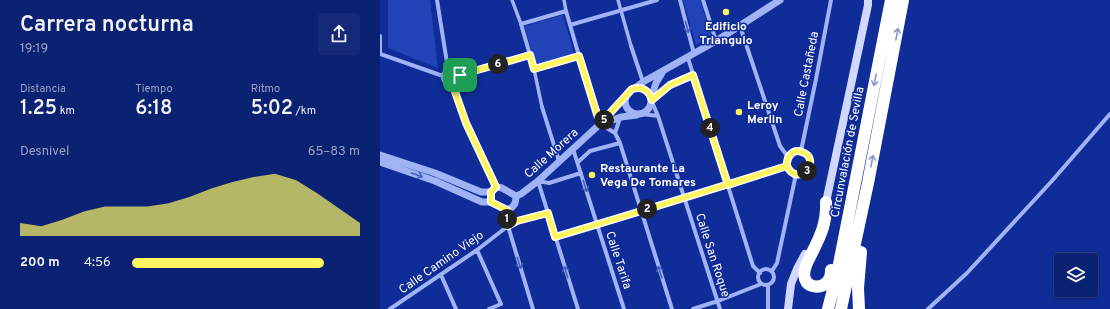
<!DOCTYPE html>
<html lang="es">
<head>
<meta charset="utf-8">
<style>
  body { margin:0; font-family:Overpass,sans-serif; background:#142977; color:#f1f3f6; height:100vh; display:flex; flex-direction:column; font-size:15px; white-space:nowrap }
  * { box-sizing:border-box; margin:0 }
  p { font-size:13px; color:#9aa3c4 }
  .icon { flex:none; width:22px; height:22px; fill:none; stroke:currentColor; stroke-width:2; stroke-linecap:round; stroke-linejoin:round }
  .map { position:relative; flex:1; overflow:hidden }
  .details { display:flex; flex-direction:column; background:#0b2172; width:380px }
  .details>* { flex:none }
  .buttons { position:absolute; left:674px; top:253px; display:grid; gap:8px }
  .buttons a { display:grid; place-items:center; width:44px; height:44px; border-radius:4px; background:#0b2172; box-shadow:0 2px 6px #0003,0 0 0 1px #2b3e84; font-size:20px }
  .pin { position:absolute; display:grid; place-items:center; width:34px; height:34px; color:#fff; margin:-17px; border-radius:8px; box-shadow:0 2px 6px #0006 }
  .km { position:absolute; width:20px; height:20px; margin:-10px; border-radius:50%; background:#222; color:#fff; font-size:11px; line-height:20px; text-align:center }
  .round { display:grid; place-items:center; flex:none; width:42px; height:42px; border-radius:4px; background:#142977 }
  .headline { display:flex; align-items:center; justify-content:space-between; height:68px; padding:0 20px }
  h1 { font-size:22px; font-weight:600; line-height:30px }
  .metrics { display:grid; grid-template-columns:repeat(3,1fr); gap:6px; height:68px; padding:4px 20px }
  .metrics div { display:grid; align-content:center }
  .metrics b { font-size:20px; font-weight:600 }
  .metrics small { font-size:11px; font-weight:400 }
  .metrics p { font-size:11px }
  .chart { height:112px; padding:8px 20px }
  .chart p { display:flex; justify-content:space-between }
  .chart svg { width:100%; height:72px; margin-top:4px; fill:#fff563; opacity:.7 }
  ul { padding:0 20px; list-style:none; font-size:13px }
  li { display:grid; grid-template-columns:64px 48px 1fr; align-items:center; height:30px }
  li i { height:10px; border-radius:5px; background:#fff563 }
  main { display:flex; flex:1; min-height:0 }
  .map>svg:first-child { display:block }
  .park { fill:#2243b7 }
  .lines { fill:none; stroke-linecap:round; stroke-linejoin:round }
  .pedestrian { stroke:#9fb3f5; stroke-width:3.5 }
  .minor { stroke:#9fb3f5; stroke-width:4 }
  .tertiary { stroke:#9fb3f5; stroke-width:7 }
  .secondary { stroke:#d0d9fd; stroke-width:8 }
  .motorway { stroke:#fff; stroke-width:12 }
  .oneway { stroke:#4962bd }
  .oneway2 { stroke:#8796cc }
  .route-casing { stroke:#fff; stroke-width:8 }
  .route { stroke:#fff563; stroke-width:5 }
  .poi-dot { fill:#fff563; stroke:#0f2c98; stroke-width:1.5 }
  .labels { text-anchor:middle; stroke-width:3; stroke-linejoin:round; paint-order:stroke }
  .poi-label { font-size:12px; font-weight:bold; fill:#fff; stroke:#0f2c98; text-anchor:start }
  .street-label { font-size:12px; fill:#fff; stroke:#0f2c98 }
</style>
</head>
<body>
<main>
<section class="details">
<div class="headline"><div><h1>Carrera nocturna</h1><p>19:19</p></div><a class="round"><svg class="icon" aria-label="share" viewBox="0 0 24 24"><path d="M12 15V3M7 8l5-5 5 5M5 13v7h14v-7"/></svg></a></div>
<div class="metrics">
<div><p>Distancia</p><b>1.25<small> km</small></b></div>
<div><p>Tiempo</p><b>6:18</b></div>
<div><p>Ritmo</p><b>5:02<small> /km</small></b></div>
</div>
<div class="chart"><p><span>Desnivel</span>65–83 m</p>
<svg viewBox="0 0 160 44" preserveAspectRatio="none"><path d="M0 44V36L10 38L20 34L30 29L40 26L50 26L60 26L70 24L80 20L90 15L100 11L110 8L120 6L130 10L140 18L150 27L160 36V44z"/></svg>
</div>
<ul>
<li><b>200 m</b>4:56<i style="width:84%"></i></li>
</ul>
</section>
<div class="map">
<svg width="730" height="309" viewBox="0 0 730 309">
  <rect width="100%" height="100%" fill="#0f2c98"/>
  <!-- park -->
  <path class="park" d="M8,0H50L58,68L8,48Z
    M303,0H320L331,35L316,45Z
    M183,15L194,54L156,65L144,26Z"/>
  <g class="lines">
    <!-- pedestrian -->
    <path class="pedestrian" d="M132,0L141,24
      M184,0L186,11
      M238,0L251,46
      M199,56L220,124
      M154,69L162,107"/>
    <!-- minor -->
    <path class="minor" d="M57,0L68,69
      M300,0L314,54
      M323,0L336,41
      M186,11L199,56L154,69L141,24Z
      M190,25L277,0
      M360,26L400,146L408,157
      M0,36V54
      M251,46L263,82
      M0,54L63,76
      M308,58L373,266L380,273
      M63 77a9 9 0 1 1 18 0a9 9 0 1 1-18 0Z
      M80,75L149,55
      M73,87L86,123L116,187
      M272,99L290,85L313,75
      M272,102L278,116L340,309
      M162,107L179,161
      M262,114L278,116
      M220,124L235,133
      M235,133L240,143L292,309
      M235,133L240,118
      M193,149L244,309
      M421,151L436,79L451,0
      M406 163a12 12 0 1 1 24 0a12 12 0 1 1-24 0Z
      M198,162L210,151L240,143
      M175,237L304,199L407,166
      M97,250L121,304L109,309
      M378 277a8 8 0 1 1 16 0a8 8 0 1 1-16 0Z
      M392,271L397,263L416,174
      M61,275L76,309
      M10,309L97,250L128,226L127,210
      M153,309L128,226L137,221L168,213
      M198,309L158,181L169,183L201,173
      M313,309L338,301L381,284
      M388,309V285
      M548,309L587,273L671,182L730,114"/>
    <!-- tertiary -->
    <path class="tertiary" d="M245 101a13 13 0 1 1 26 0a13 13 0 1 1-26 0Z
      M255,88L263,82L336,41L400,0
      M271,98L276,83L282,73
      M222,124L241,117L257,115
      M0,155L55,173L101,192H111
      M0,162L55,181L102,202H111
      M116,187L122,188L136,196C136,204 134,207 127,210L111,202V192Z
      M136,196L141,194L158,181L220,124L248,93"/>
    <!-- secondary -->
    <path class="secondary" d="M445,207L488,5V0
      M408,309L411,284L417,269L425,254"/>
    <!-- motorway -->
    <path class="motorway" d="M446,202C447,227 438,240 427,263C425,268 423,274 425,279C428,288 441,289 447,282C450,279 451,274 451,270
      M448,309L457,274L477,173L511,0
      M461,309L488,183L523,0
      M479,309L478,288L481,252"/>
  </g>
  <!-- one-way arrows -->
  <defs><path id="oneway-shaft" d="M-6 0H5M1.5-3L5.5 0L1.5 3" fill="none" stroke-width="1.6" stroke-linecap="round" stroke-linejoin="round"/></defs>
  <g class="oneway">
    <use href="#oneway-shaft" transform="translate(307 27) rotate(75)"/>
    <use href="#oneway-shaft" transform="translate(37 175) rotate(19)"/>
    <use href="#oneway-shaft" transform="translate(205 186) rotate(72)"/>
    <use href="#oneway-shaft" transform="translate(139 263) rotate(72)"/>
    <use href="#oneway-shaft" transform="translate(186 272) rotate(-107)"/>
    <use href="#oneway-shaft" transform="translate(280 272) rotate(-107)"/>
  </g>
  <g class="oneway2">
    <use href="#oneway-shaft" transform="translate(517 34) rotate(-79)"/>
    <use href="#oneway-shaft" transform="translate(495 80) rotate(101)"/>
    <use href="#oneway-shaft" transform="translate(492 161) rotate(-79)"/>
  </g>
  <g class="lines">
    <defs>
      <path id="route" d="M80,75V82L73,86L86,123L116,187L111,192V202L127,210L128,226L137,221L168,213L175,237C253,214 330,190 407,166C418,189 443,159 422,152C413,148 406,157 407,166L348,185L313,75L290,85L272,100C269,90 262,86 252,89L220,124L199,56L154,69L150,55L80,75"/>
    </defs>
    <!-- route casing -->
    <use href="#route" class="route-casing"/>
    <!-- route -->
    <use href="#route" class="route"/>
  </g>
  <!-- markers -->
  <g class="poi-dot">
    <circle cx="346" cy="12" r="4"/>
    <circle cx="359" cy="112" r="4"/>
    <circle cx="212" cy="175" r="4"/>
  </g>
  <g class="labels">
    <!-- poi labels -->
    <g class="poi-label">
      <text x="346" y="30" text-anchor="middle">Edificio<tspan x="346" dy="14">Triangulo</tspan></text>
      <text x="367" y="109">Leroy<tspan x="367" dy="14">Merlin</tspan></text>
      <text x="220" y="172">Restaurante La<tspan x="220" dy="14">Vega De Tomares</tspan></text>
    </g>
    <!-- street labels -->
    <g class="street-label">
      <text transform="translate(426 74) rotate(-79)" y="4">Calle Castañeda</text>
      <text transform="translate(467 152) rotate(-79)" y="4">Circunvalación de Sevilla</text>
      <text transform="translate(171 153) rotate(-42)" y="4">Calle Morera</text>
      <text transform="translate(333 255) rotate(72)" y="4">Calle San Roque</text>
      <text transform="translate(239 260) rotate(72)" y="4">Calle Tarifa</text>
      <text transform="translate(61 262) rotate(-35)" y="4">Calle Camino Viejo</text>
    </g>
  </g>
</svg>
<div class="buttons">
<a><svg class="icon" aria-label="layers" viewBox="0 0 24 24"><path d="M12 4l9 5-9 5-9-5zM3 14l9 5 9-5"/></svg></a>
</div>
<div class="pin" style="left:80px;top:75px;background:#1e9e55"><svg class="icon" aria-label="arrive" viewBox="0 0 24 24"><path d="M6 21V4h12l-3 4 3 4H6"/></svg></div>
<b class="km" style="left:127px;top:219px">1</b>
<b class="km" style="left:267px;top:209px">2</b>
<b class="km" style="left:427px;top:171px">3</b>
<b class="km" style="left:330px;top:128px">4</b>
<b class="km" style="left:224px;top:120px">5</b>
<b class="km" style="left:118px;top:64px">6</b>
</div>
</main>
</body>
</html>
